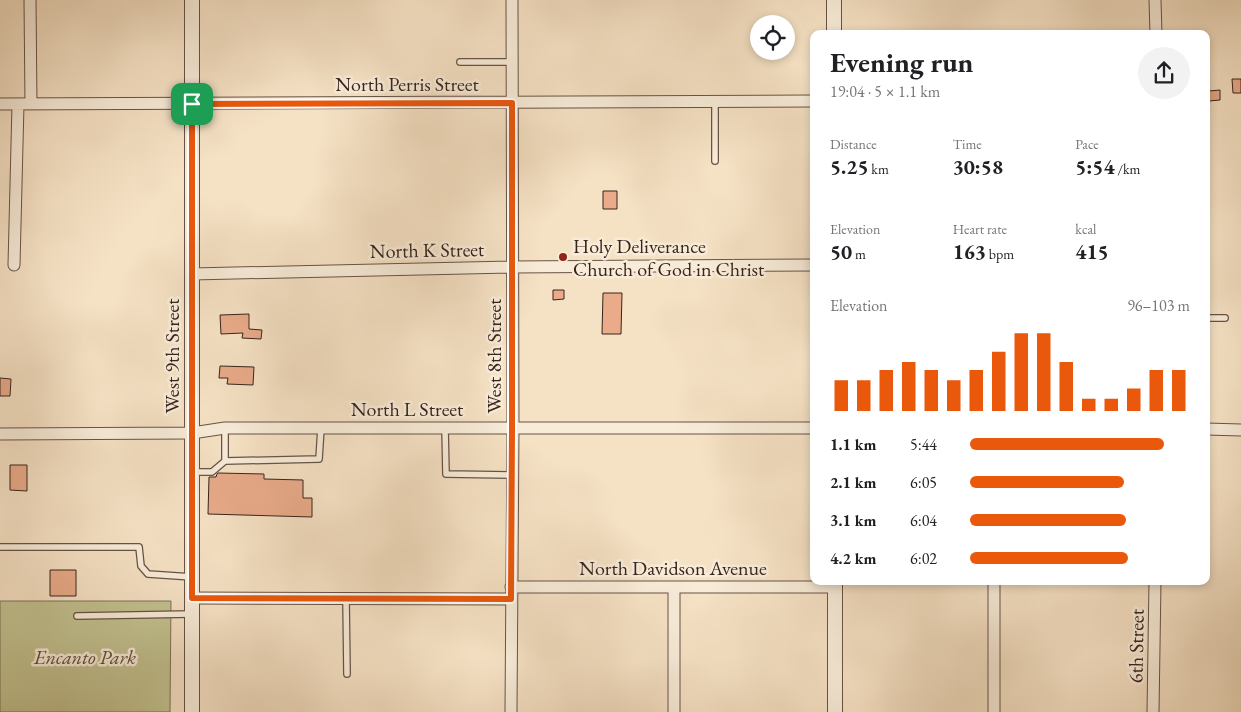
<!DOCTYPE html>
<html lang="en">
<head>
<meta charset="utf-8">
<style>
  body { margin:0; font-family:"EB Garamond",serif; background:#f2f2f2; color:#202124; height:100vh; display:flex; flex-direction:column; font-size:19px; white-space:nowrap }
  * { box-sizing:border-box; margin:0 }
  p { font-size:16px; color:#757577 }
  .icon { flex:none; width:28px; height:28px; fill:none; stroke:currentColor; stroke-width:2; stroke-linecap:round; stroke-linejoin:round }
  .map { position:relative; flex:1; overflow:hidden }
  .side { position:absolute; left:810px; top:30px; width:400px; height:555px; display:flex; flex-direction:column; background:#fff; border-radius:10px; box-shadow:0 2px 8px #0003 }
  .side>* { flex:none }
  .controls { position:absolute; left:750px; top:15px; display:grid; gap:10px }
  .controls a { display:grid; place-items:center; width:45px; height:45px; border-radius:50%; background:#fff; box-shadow:0 2px 8px #0003; font-size:25px }
  .pin { position:absolute; display:grid; place-items:center; width:42px; height:42px; color:#fff; margin:-21px; border-radius:10px; box-shadow:0 2px 8px #0006 }
  .round { display:grid; place-items:center; flex:none; width:52px; height:52px; border-radius:26px; background:#f2f2f2 }
  .headline { display:flex; align-items:center; justify-content:space-between; height:85px; padding:0 20px }
  h1 { font-size:28px; font-weight:700; line-height:38px }
  .stats { display:grid; grid-template-columns:repeat(3,1fr); gap:8px; height:85px; padding:5px 20px }
  .stats div { display:grid; align-content:center }
  .stats b { font-size:21px; font-weight:700 }
  .stats small { font-size:14px; font-weight:400 }
  .stats p { font-size:14px }
  .chart { height:140px; padding:10px 20px }
  .chart p { display:flex; justify-content:space-between }
  .chart svg { width:100%; height:90px; margin-top:5px; stroke:#ea580c; stroke-width:6 }
  ul { padding:0 20px; list-style:none; font-size:16px }
  li { display:grid; grid-template-columns:80px 60px 1fr; align-items:center; height:38px }
  li i { height:12px; border-radius:6px; background:#ea580c }
  .map>svg:first-child { display:block }
  .green { fill:#c2c190; stroke:#7d7256 }
  .building { fill:#e9ab8a; stroke:#38241c }
  .lines { fill:none; stroke-linecap:round; stroke-linejoin:round }
  .service-casing { stroke:#675346; stroke-width:8 }
  .minor-casing { stroke:#675346; stroke-width:13 }
  .tertiary-casing { stroke:#675346; stroke-width:16 }
  .service { stroke:#f8ecd9; stroke-width:5.5 }
  .minor { stroke:#f8ecd9; stroke-width:11 }
  .tertiary { stroke:#f8ecd9; stroke-width:14 }
  .route-casing { stroke:#fff; stroke-width:10 }
  .route { stroke:#ea580c; stroke-width:6 }
  .poi-dot { fill:#8f2418; stroke:#f8ecd9; stroke-width:2 }
  .labels { text-anchor:middle; stroke-width:5; stroke-linejoin:round; paint-order:stroke }
  .street-label { font-size:20px; fill:#38241c; stroke:#f8ecd9 }
  .poi-label { font-size:20px; fill:#38241c; stroke:#f8ecd9; text-anchor:start }
  .park-label { font-size:20px; font-style:italic; fill:#5a4b39; stroke:#f8ecd9 }
</style>
</head>
<body>
<div class="map">
<svg width="1241" height="712" viewBox="0 0 1241 712">
  <rect width="100%" height="100%" fill="#f5e1c4"/>
  <filter id="stains"><feTurbulence type="fractalNoise" baseFrequency=".004" numOctaves="4"/><feColorMatrix values="0 0 0 0 .2 0 0 0 0 .09 0 0 0 0 .02 0 0 0 .5 -.17"/></filter>
  <radialGradient id="worn" r=".72"><stop offset=".6" stop-color="#630" stop-opacity="0"/><stop offset="1" stop-color="#630" stop-opacity=".3"/></radialGradient>
  <!-- green -->
  <path class="green" d="M0,601H171L170,712H0Z"/>
  <!-- building -->
  <path class="building" d="M1232,79H1241V93H1233Z
    M1220,90V100L1209,101V91Z
    M603,191H617V209H603Z
    M553,290H564V299L553,300Z
    M603,293H622L621,334H602Z
    M249,314V329L262,330L261,339L242,338L243,333L221,334L220,315Z
    M220,366L254,367L253,385L227,384L228,378H219Z
    M0,378L11,379L10,396H0Z
    M10,465H27V491L10,490Z
    M218,473L264,474V479L303,480V498H312V517L208,514L209,477H216L217,474Z
    M50,570H76V596H50Z"/>
  <g class="lines">
    <defs>
      <path id="service" d="M460,62H512
        M715,102V161
        M1206,318H1225
        M225,428V461
        M445,428L446,474L512,475
        M192,472H212L225,461L319,459L321,428
        M0,547H139L141,566L148,574L192,577
        M346,598L347,674
        M77,616L192,614"/>
      <path id="minor" d="M30,0L31,104
        M1155,0L1156,34
        M0,104L814,101
        M14,265L18,104
        M192,274L512,267L814,265
        M1206,429L1241,430
        M0,434L192,433L225,428H814
        M994,581V712
        M511,587H835
        M674,587V712
        M192,598L511,599
        M511,712L513,428L512,0
        M1153,712L1155,581"/>
      <path id="tertiary" d="M834,0V34
        M192,712V0
        M835,712V581"/>
    </defs>
    <!-- service casing -->
    <use href="#service" class="service-casing"/>
    <!-- minor casing -->
    <use href="#minor" class="minor-casing"/>
    <!-- tertiary casing -->
    <use href="#tertiary" class="tertiary-casing"/>
    <!-- service -->
    <use href="#service" class="service"/>
    <!-- minor -->
    <use href="#minor" class="minor"/>
    <!-- tertiary -->
    <use href="#tertiary" class="tertiary"/>
  </g>
  <g class="lines">
    <defs>
      <path id="route" d="M512,103V428L511,599L192,598V104Z"/>
    </defs>
    <!-- route casing -->
    <use href="#route" class="route-casing"/>
    <!-- route -->
    <use href="#route" class="route"/>
  </g>
  <!-- markers -->
  <circle class="poi-dot" cx="563" cy="257" r="5"/>
  <g class="labels">
    <!-- street labels -->
    <g class="street-label">
      <text x="407" y="91">North Perris Street</text>
      <text transform="translate(427 250) rotate(-1)" y="7">North K Street</text>
      <text transform="translate(172 356) rotate(-90)" y="7">West 9th Street</text>
      <text transform="translate(494 356) rotate(-90)" y="7">West 8th Street</text>
      <text x="407" y="416">North L Street</text>
      <text x="673" y="575">North Davidson Avenue</text>
      <text transform="translate(1136 646) rotate(-89)" y="7">6th Street</text>
    </g>
    <!-- poi labels -->
    <g class="poi-label">
      <text x="573" y="253">Holy Deliverance<tspan x="573" dy="23">Church of God in Christ</tspan></text>
    </g>
    <!-- park labels -->
    <g class="park-label">
      <text x="85" y="664">Encanto Park</text>
    </g>
  </g>
  <rect width="100%" height="100%" filter="url(#stains)"/>
  <rect width="100%" height="100%" fill="url(#worn)"/>
</svg>
<div class="controls">
<a><svg class="icon" aria-label="locate" viewBox="0 0 24 24"><circle cx="12" cy="12" r="6"/><path d="M12 2v4M12 18v4M2 12h4M18 12h4"/></svg></a>
</div>
<div class="pin" style="left:192px;top:104px;background:#1e9e55"><svg class="icon" aria-label="arrive" viewBox="0 0 24 24"><path d="M6 21V4h12l-3 4 3 4H6"/></svg></div>
<section class="side">
<div class="headline"><div><h1>Evening run</h1><p>19:04 · 5 × 1.1 km</p></div><a class="round"><svg class="icon" aria-label="share" viewBox="0 0 24 24"><path d="M12 15V3M7 8l5-5 5 5M5 13v7h14v-7"/></svg></a></div>
<div class="stats">
<div><p>Distance</p><b>5.25<small> km</small></b></div>
<div><p>Time</p><b>30:58</b></div>
<div><p>Pace</p><b>5:54<small> /km</small></b></div>
</div>
<div class="stats">
<div><p>Elevation</p><b>50<small> m</small></b></div>
<div><p>Heart rate</p><b>163<small> bpm</small></b></div>
<div><p>kcal</p><b>415</b></div>
</div>
<div class="chart"><p><span>Elevation</span>96–103 m</p>
<svg viewBox="0 0 160 44" preserveAspectRatio="none"><path d="M5 44V29M15 44V29M25 44V24M35 44V20M45 44V24M55 44V29M65 44V24M75 44V15M85 44V6M95 44V6M105 44V20M115 44V38M125 44V38M135 44V33M145 44V24M155 44V24"/></svg>
</div>
<ul>
<li><b>1.1 km</b>5:44<i style="width:88%"></i></li>
<li><b>2.1 km</b>6:05<i style="width:70%"></i></li>
<li><b>3.1 km</b>6:04<i style="width:71%"></i></li>
<li><b>4.2 km</b>6:02<i style="width:72%"></i></li>
</ul>
</section>
</div>
</body>
</html>
